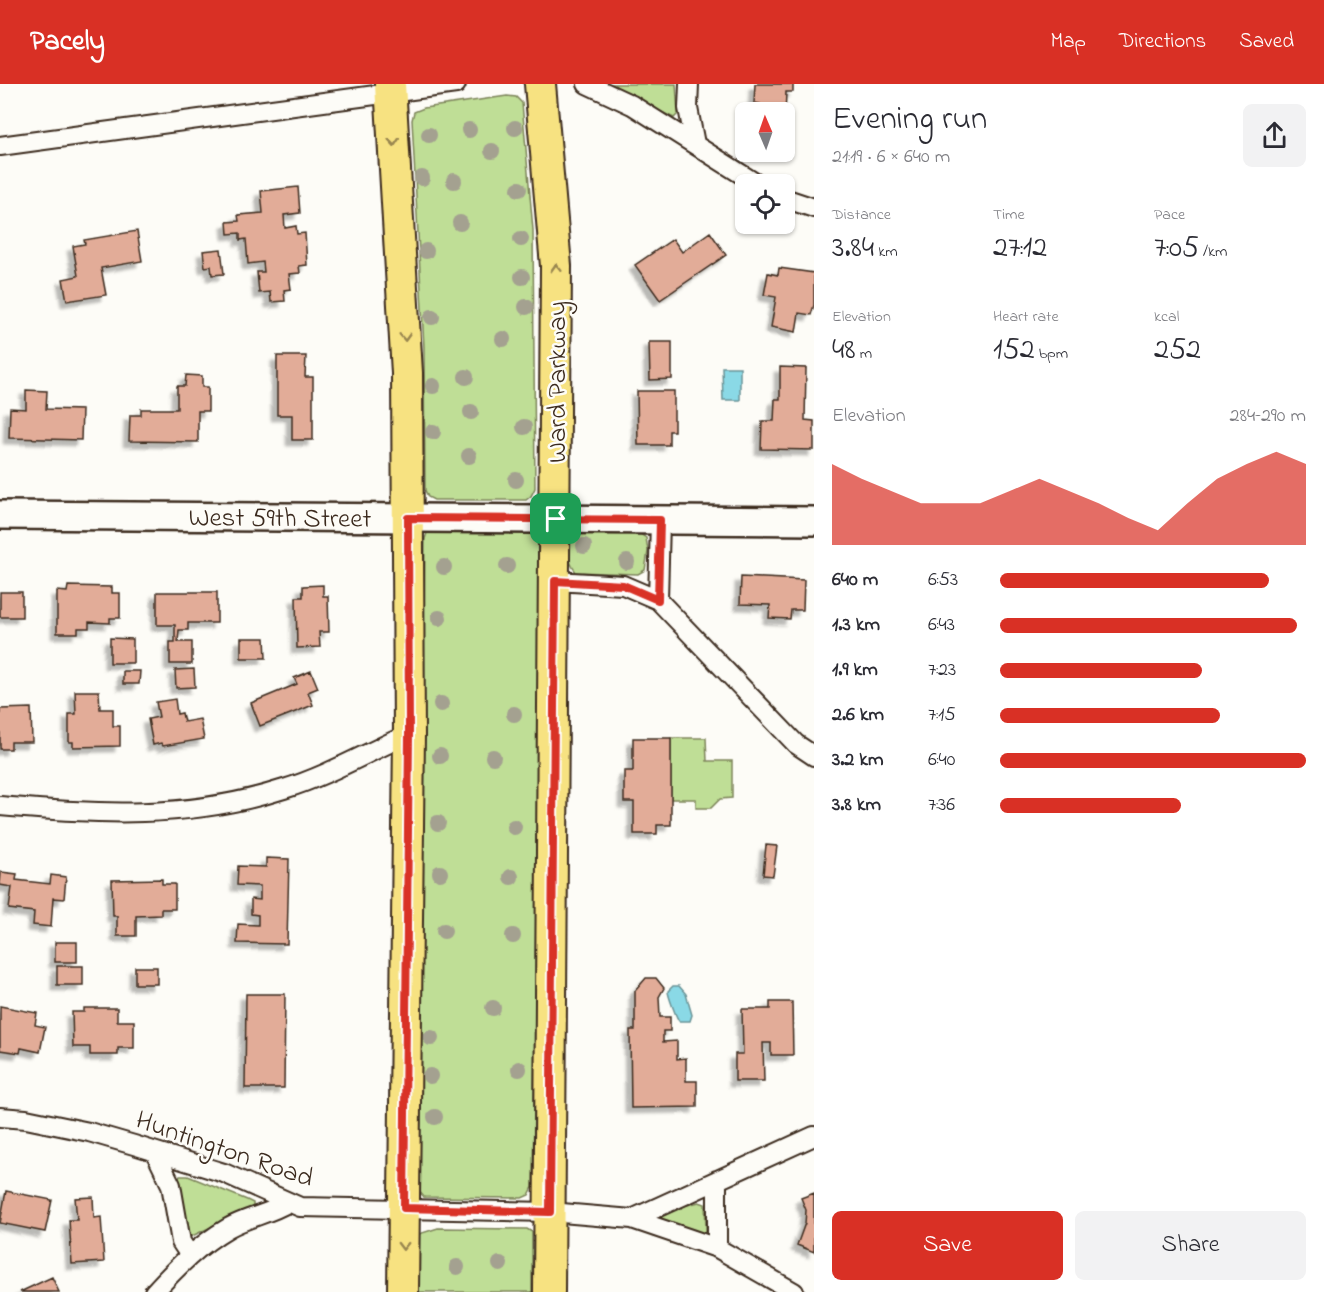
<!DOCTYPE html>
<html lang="en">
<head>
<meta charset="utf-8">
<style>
  body { margin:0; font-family:"Indie Flower",sans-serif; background:#f2f2f3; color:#2b2b33; height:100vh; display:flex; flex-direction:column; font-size:22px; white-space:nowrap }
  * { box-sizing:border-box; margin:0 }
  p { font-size:20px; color:#7c7c81 }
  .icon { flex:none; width:33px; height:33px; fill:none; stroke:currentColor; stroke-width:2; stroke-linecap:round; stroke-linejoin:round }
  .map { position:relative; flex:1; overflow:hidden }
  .sheet { display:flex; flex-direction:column; background:#fff; width:510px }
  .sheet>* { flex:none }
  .needle { width:39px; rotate:358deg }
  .buttons { position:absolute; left:735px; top:18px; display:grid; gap:12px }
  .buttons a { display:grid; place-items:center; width:60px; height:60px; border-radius:9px; background:#fff; box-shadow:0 2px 4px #0004; font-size:30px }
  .pin { position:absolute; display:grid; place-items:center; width:51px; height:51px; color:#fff; margin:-26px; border-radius:12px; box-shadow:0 3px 9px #0006 }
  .round { display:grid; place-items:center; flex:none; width:63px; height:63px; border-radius:9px; background:#f2f2f3 }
  .head { display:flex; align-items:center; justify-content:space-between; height:102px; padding:0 18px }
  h1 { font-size:33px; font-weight:600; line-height:45px }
  .figures { display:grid; grid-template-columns:repeat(3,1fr); gap:9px; height:102px; padding:6px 18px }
  .figures div { display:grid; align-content:center }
  .figures b { font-size:30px; font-weight:600 }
  .figures small { font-size:16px; font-weight:400 }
  .figures p { font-size:16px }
  .chart { height:168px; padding:12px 18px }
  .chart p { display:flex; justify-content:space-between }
  .chart svg { width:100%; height:108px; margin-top:6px; fill:#d93025; opacity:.7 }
  .action { display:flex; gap:12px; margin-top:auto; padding:12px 18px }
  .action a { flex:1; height:69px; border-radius:9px; background:#d93025; color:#fff; font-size:24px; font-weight:600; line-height:69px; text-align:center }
  .action a+a { background:#f2f2f3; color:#2b2b33 }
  ul { padding:0 18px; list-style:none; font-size:20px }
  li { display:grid; grid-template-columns:96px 72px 1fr; align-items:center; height:45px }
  li i { height:15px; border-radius:8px; background:#d93025 }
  header { display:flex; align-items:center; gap:36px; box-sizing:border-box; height:84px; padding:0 30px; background:#d93025; color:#fff }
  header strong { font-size:28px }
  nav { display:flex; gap:33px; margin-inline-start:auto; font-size:21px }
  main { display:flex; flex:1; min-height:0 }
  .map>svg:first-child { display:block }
  .green { fill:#bfde96; stroke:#7d845a; stroke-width:1.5 }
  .water { fill:#8ad9e6; stroke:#6a9396; stroke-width:1.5 }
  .building { fill:#e2ac98; stroke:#3b2a1e; stroke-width:1.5; filter:url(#shadow) }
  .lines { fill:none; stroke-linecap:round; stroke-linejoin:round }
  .street-casing { stroke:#3b2a1e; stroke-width:22 }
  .secondary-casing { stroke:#3b2a1e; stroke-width:32 }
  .primary-casing { stroke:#3b2a1e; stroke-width:34 }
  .street { stroke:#fdfcf7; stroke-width:18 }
  .secondary { stroke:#fdfcf7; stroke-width:27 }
  .primary { stroke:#f7e281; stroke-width:30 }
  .tree { fill:#a4a190 }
  .oneway { stroke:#998650 }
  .route-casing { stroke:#fff; stroke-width:12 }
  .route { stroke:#d93025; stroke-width:8 }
  .labels { text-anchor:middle; stroke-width:5; stroke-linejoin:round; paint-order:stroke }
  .street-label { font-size:27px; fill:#3b2a1e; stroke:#fdfcf7 }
</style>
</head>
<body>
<header>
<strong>Pacely</strong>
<nav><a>Map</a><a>Directions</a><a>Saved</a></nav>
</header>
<main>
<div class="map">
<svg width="814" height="1208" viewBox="0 0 814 1208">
  <defs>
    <filter id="shadow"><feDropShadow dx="-5.5" dy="5.5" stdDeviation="1.5" flood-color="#0004"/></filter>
  </defs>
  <rect width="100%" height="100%" fill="#fdfcf7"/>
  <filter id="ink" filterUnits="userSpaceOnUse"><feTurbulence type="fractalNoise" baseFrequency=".0167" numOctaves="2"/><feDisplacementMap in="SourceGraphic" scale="12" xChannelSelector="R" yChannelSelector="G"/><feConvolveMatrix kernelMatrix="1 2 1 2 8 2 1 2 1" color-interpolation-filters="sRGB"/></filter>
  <g filter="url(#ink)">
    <!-- green -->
    <path class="green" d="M602,0H676L678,30L674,34Z
      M507,12L516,13L522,19L533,146L535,404L531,412L526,416H434L428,413L425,406L424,263L412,36L414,28L424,24Z
      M433,446L531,449L538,453L540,464L533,1103L529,1111L522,1114L424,1113L419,1107L417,1098L425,455L427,449Z
      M573,447L637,448L646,454L648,467L645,486L638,490L576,488C567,477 566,460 573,447Z
      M671,654H706L707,677H732V714L720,715L711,724H696V715H671Z
      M180,1092H188L247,1116L253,1119V1123L190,1153L186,1149L177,1096Z
      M699,1118L705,1120L706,1147L704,1151L654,1134L656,1129Z
      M438,1144L527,1145L532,1148V1208H416V1158L419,1150Z"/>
    <!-- water -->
    <path class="water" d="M722,283H740V316H723Z
      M673,902H679L686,910L692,931L690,937H679C676,933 668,911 668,907Z"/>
    <!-- building -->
    <path class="building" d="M755,0H793V8H786L785,34L784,28H760V20L754,19Z
      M298,103L300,129L284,131L285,144L296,142L297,150L305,149L307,181L299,182L300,189L289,190L291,205L284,206L285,217L271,218L270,208L259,209L257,188H264L263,178L248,180L246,155L240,156V149L228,150L227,138L239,137L238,131L263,129L261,107Z
      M137,147L142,177L101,184L106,211L67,217L63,195L78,192L73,162L85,160L84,156Z
      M710,148L726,171L660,216L635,181L673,155L682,168Z
      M221,165L224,190L212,191L211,182L205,183L203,167Z
      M779,184L814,189V221L811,231L799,229L796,248L771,243L776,213L764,211L768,189L778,191Z
      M649,258H672V295L650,296Z
      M277,272H306L305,293H313V356H292V331H277Z
      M780,283L806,284L805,336L814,337V366L761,365L762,337H774L775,315H780Z
      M186,291L202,292V303H208V327H198V358L129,357L130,331H141V325H177V302H185Z
      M26,306L47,307L46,325L82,326L81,356L9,354L10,324L26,325Z
      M637,307H674V347H669V361H638Z
      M741,493L804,496L803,526H791L790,535L769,534L770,521L740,520Z
      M323,501V512H328L329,548H319L320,563L297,564L296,513H303V502Z
      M68,502L112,503V509H120V534H110V539L89,538V544H78V549H57V507L67,508Z
      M0,508H22V533H0Z
      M157,508H217V539H188V546H179L178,558H192V580H170V558H175V541H157Z
      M110,554L133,555V579H110Z
      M241,554H265L266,574H241Z
      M194,585L195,603L176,604L175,586Z
      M123,587H140L139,600H123Z
      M311,587L318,604L308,608L313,621L260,642L251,619L297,600L294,594Z
      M75,607H99L100,625H113V642H120V662L73,663V658H69V630H76Z
      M175,615L177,630L182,629L184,638L200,635L204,655L163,662L161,659L153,661L148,635L159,633L156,618Z
      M31,624L32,658H11V665H0V625Z
      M633,654H671V741H657V750H634V718H624V687H633Z
      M766,761L777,762L773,792L763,791Z
      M266,774L289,775L287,860L237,859L238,840L258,841V831L251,830V815L260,816V802L237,801L238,782L266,783Z
      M1,788L17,790L16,796L50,800L51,791L66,793L64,815L53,814L51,843L33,841L34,828L9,825L12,803L0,801Z
      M162,795V800H175V825H161V831L136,832V852H117V832H113L112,796Z
      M55,858H77V878H55Z
      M57,882H83V901H57Z
      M135,883H157V900H135Z
      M646,894H656L664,904L659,913L660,933H670V947H663V958L677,957V975L686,974V997H697V1023L631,1024L630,946H635V907Z
      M246,910H285L284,1004H245Z
      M770,918H792L793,971H771V959H763L764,997H735V970H743L742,925H770Z
      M0,922L37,929L35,941L45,943L40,968L21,964L20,969L0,966Z
      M84,924H117V937H134V964H118V971H90V963H73L72,928H84Z
      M6,1107L52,1116L45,1148L0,1139Z
      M814,1109V1168L797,1161L805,1139L806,1126L801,1114Z
      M93,1113L94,1134L101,1133L104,1178L72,1180L69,1136H77L75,1114Z
      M52,1193L59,1208H20Z"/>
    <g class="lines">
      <defs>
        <path id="street" d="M587,0L632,21L757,100
          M689,0L688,24L695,60
          M0,62L456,0
          M784,114L814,124
          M555,497L623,501L658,516L796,660L814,672
          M658,516L660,436
          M0,722C99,730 188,736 284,705C327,692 368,668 409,650
          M0,1033L26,1035L89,1048L134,1061L224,1089L300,1123L550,1128L632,1135L814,1052
          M155,1068L171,1101L181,1158L189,1170
          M717,1096V1164
          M632,1135L717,1164L794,1208
          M154,1208C177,1183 199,1161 228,1144C247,1133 270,1130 289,1118"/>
        <g id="secondary">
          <path id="s1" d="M0,431L814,437"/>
        </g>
        <path id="primary" d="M390,0L407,289L409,650L403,1208
          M540,0L556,182L549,1208"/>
      </defs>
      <!-- street casing -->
      <use href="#street" class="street-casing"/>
      <!-- secondary casing -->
      <use href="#secondary" class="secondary-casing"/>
      <!-- primary casing -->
      <use href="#primary" class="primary-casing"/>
      <!-- street -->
      <use href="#street" class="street"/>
      <!-- secondary -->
      <use href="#secondary" class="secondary"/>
      <!-- primary -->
      <use href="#primary" class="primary"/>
    </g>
    <!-- trees -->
    <g class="tree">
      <circle cx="515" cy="44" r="8"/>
      <circle cx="469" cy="46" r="8"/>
      <circle cx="429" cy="51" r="8"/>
      <circle cx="492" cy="67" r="8"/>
      <circle cx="422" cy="94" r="8"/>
      <circle cx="454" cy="97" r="8"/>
      <circle cx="519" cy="105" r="8"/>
      <circle cx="460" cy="139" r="8"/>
      <circle cx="521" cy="155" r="8"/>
      <circle cx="426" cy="167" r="8"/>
      <circle cx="522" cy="193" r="8"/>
      <circle cx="526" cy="223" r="8"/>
      <circle cx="432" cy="233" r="8"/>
      <circle cx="503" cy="255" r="8"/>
      <circle cx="466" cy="293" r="8"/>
      <circle cx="433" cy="302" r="8"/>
      <circle cx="471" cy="328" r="8"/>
      <circle cx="524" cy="343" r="8"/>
      <circle cx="433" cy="348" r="8"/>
      <circle cx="469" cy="372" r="8"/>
      <circle cx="516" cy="396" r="8"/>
      <circle cx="584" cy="462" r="8"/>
      <circle cx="627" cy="478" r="8"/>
      <circle cx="507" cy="482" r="8"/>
      <circle cx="444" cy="483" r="8"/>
      <circle cx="439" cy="534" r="8"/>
      <circle cx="441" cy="620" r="8"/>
      <circle cx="514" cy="630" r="8"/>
      <circle cx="440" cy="672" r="8"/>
      <circle cx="493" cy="673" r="8"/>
      <circle cx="438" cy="739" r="8"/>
      <circle cx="514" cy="743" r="8"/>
      <circle cx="440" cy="789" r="8"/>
      <circle cx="511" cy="793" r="8"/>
      <circle cx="444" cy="847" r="8"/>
      <circle cx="513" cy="852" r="8"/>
      <circle cx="493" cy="924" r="8"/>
      <circle cx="431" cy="954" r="8"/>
      <circle cx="519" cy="985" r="8"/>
      <circle cx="430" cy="992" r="8"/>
      <circle cx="435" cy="1033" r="8"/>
      <circle cx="500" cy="1180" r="8"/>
      <circle cx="457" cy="1183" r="8"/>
    </g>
    <!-- one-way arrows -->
    <defs><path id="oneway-chevron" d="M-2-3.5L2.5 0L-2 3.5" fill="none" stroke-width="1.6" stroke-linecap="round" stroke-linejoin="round" transform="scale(1.5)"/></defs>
    <g class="oneway">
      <use href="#oneway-chevron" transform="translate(394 58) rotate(86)"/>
      <use href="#oneway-chevron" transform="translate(556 184) rotate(-92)"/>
      <use href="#oneway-chevron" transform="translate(405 253) rotate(88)"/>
      <use href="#oneway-chevron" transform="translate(403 1162) rotate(91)"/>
    </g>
  </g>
  <g class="lines" filter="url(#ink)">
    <defs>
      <path id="route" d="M408,434L660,436L658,516L623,501L555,497L550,1128L404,1124L409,650Z"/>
    </defs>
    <!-- route casing -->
    <use href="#route" class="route-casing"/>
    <!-- route -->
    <use href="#route" class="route"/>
  </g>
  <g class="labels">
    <!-- street labels -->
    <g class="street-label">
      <text transform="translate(556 298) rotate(-90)" y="9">Ward Parkway</text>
      <text dy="9" stroke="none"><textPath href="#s1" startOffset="280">West 59th Street</textPath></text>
      <text transform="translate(225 1064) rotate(19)" y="9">Huntington Road</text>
    </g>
  </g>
</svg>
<div class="buttons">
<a><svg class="needle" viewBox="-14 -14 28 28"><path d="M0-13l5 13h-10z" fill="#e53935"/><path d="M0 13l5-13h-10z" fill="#7c7c81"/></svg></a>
<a><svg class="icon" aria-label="locate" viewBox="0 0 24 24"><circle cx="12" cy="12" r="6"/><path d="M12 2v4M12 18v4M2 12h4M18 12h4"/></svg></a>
</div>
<div class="pin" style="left:556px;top:435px;background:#1e9e55"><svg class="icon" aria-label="arrive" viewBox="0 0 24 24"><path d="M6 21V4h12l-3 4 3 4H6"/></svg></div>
</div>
<section class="sheet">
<div class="head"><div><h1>Evening run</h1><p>21:19 · 6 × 640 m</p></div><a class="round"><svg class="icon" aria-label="share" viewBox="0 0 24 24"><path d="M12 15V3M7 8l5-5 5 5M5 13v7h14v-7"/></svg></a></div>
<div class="figures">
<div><p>Distance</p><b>3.84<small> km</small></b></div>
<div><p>Time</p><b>27:12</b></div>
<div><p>Pace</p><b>7:05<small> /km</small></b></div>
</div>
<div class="figures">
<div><p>Elevation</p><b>48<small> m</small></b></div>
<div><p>Heart rate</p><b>152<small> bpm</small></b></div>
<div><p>kcal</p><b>252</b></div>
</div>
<div class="chart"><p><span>Elevation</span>284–290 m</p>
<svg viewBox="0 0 160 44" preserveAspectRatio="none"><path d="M0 44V11L10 17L20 22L30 27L40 27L50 27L60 22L70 17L80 22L90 27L100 33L110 38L120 27L130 17L140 11L150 6L160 11V44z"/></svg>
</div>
<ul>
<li><b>640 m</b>6:53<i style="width:88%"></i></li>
<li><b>1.3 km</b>6:43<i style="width:97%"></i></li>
<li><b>1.9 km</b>7:23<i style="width:66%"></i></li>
<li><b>2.6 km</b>7:15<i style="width:72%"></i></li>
<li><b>3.2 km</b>6:40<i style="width:100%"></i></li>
<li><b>3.8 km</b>7:36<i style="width:59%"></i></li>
</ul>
<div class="action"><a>Save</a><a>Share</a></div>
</section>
</main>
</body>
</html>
